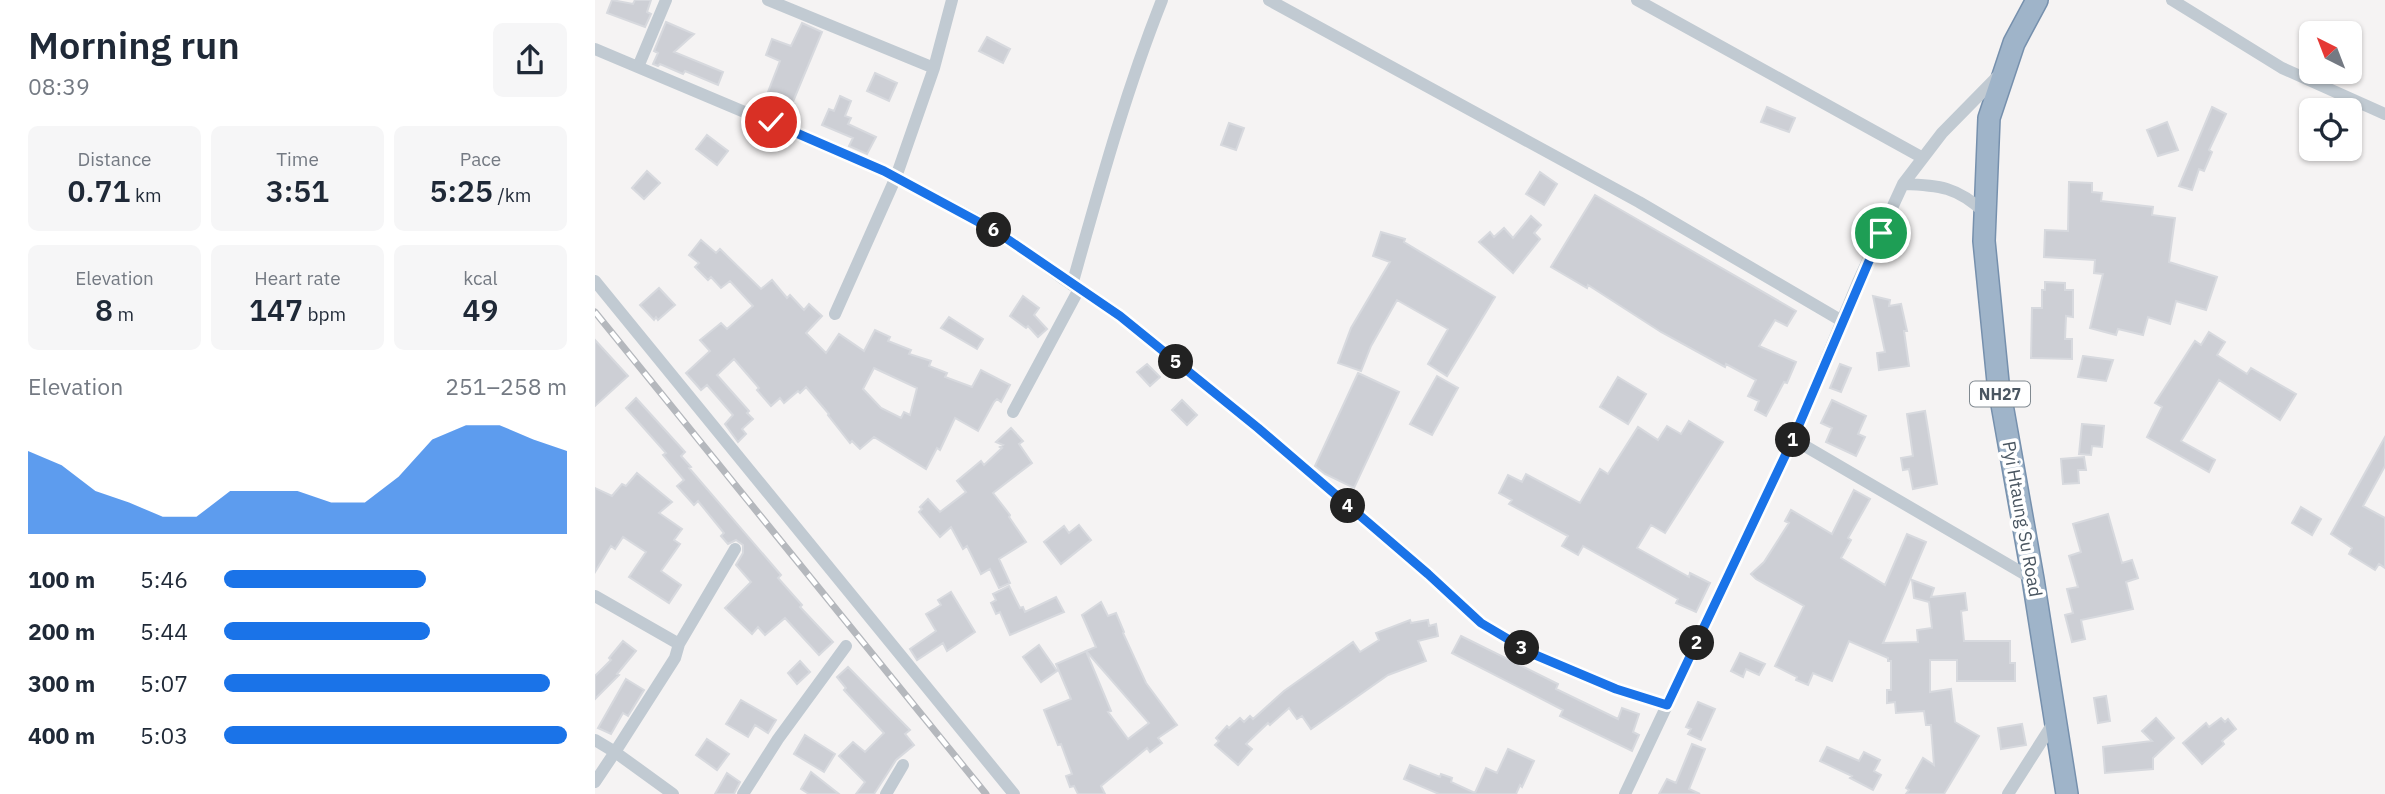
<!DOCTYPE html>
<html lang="en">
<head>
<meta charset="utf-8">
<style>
  body { margin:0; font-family:"IBM Plex Sans",sans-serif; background:#f6f6f7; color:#1f2937; height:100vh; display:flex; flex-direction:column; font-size:26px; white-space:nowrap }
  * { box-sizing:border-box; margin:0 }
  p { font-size:23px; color:#747a83 }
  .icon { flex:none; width:38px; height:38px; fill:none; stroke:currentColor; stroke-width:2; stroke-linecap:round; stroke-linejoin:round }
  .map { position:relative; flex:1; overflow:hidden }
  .panel { display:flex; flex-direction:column; background:#fff; width:595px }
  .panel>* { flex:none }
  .needle { width:46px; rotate:318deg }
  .tools { position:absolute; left:1704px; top:21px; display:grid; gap:14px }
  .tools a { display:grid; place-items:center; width:63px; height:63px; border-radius:10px; background:#fff; box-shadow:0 2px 5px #0004; font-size:35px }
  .pin { position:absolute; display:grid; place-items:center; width:60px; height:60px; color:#fff; margin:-30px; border:4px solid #fff; border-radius:50%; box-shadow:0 2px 7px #0007 }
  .km { position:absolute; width:35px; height:35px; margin:-18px; border-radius:50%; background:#222; color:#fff; font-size:19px; line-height:35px; text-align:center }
  .round { display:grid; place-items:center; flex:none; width:74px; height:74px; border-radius:10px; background:#f6f6f7 }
  .headline { display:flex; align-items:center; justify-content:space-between; height:119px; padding:0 28px }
  h1 { font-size:38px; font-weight:600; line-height:52px }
  .metrics { display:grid; grid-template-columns:repeat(3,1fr); gap:10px; height:119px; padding:7px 28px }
  .metrics div { display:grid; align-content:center; border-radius:10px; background:#f6f6f7; text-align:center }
  .metrics b { font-size:30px; font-weight:600 }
  .metrics small { font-size:19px; font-weight:400 }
  .metrics p { font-size:19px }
  .chart { height:196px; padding:14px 28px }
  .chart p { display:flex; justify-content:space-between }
  .chart svg { width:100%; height:126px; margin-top:7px; fill:#1a73e8; opacity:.7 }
  ul { padding:0 28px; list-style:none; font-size:23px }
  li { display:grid; grid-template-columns:112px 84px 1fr; align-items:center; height:52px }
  li i { height:18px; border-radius:9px; background:#1a73e8 }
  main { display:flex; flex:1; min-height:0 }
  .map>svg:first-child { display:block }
  .building { fill:#cdcfd5; stroke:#d7d9de; stroke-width:2; fill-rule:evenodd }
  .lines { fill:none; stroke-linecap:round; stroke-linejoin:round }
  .trunk-casing { stroke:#7690ad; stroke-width:24 }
  .minor { stroke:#c1cad2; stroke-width:12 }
  .trunk { stroke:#9fb4c9; stroke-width:21 }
  .rail-casing { stroke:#b5b8bd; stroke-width:7 }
  .rail { stroke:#fff; stroke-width:4.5; stroke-dasharray:13; stroke-linecap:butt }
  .route-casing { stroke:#fff; stroke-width:14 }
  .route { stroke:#1a73e8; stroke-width:9 }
  .labels { text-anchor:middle; stroke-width:7; stroke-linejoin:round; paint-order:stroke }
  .shield { fill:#fff; stroke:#808990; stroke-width:2 }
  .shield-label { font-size:16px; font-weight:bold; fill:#4a5661 }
  .street-label { font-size:18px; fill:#4a5661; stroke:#fff }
</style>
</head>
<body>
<main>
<section class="panel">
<div class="headline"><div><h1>Morning run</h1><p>08:39</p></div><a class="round"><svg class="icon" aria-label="share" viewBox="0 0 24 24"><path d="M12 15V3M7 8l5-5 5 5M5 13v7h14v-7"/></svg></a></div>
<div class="metrics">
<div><p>Distance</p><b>0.71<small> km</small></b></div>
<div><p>Time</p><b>3:51</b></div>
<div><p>Pace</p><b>5:25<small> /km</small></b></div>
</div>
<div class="metrics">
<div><p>Elevation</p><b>8<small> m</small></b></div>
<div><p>Heart rate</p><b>147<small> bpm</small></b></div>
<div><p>kcal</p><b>49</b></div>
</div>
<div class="chart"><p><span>Elevation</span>251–258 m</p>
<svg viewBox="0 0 160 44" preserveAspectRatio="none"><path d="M0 44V15L10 20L20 29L30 33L40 38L50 38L60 29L70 29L80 29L90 33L100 33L110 24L120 11L130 6L140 6L150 11L160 15V44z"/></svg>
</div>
<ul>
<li><b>100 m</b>5:46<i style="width:59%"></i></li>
<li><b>200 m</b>5:44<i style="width:60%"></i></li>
<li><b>300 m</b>5:07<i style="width:95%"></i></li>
<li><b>400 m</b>5:03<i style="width:100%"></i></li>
</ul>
</section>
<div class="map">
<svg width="1790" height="794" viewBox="0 0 1790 794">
  <rect width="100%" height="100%" fill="#f5f3f3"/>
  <!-- building -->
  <path class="building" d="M17,0L38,4L40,0H56L52,12L56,14L50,27L12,13Z
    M71,22L99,34L79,52L128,72L123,85L90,71L88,74L65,64L63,66L58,64L63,53L59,51Z
    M207,23L227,32L197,104H199L192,121L166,110L185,61L171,55L177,39L196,46Z
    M392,37L415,49L408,63L384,51Z
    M280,73L302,83L294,101L272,91Z
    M245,96L256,101L250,116L256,118L253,124L281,137L272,154L254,146L258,138L227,125L234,109L239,111Z
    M1172,107L1200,118L1194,132L1166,122Z
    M1617,107L1631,114L1614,150L1617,152L1609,171L1604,169L1597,190L1584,186Z
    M1572,122L1583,150L1563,156L1552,130Z
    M634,123L649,128L641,150L626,145Z
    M112,135L133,151L122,165L101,149Z
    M52,171L65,183L49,199L37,188Z
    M945,172L962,184L949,205L931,194Z
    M1474,182L1497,183V192L1507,193L1506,201L1558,207L1557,215L1580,218L1574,262L1622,277L1611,310L1581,301L1575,324L1553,317L1548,335L1523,329L1521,335L1495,328L1508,274L1499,273L1500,260L1449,257L1450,230L1473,231Z
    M1000,195L1201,311L1192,326L1180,320L1164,346L1201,362L1192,383L1189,382L1171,416L1160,410L1164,401L1153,396L1161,380L1131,364L1130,367L1066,332L993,285L992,288L956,267Z
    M936,216L946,225L939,233L945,239L918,273L884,242L895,232L899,237L909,228L918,238Z
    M786,232L810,239L809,242L900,297L852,376L833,364L853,329L802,300L776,346L766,371L743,363L756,328L795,262L778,256Z
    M106,240L121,253L125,249L166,289L177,280L192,298L195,295L209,310L214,304L227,316L211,333L231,353L244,334L269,351L280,330L295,337L293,341L316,350L314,354L336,361L334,366L352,373L350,377L377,387L386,370L415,385L406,402L402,399L399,402L383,431L360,418L345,450L342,448L331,469L279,437L265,449L257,441L255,443L233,415L234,414L211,387L205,393L203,391L189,403L185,398L176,406L162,390L164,388L139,359L122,375L154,411L152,413L158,419L147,429L151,434L143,442L130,424L138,415L112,385L106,390L91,373L115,351L105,340L126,323L132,329L158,306L135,281L126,288L116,277L113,280L100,267L104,263L94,255ZM279,368L322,388L315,415L309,412L306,418L286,408L268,389Z
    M1450,282L1470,283V290H1478V317L1471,316L1470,339H1477V359L1436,358L1437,308H1447V290H1450Z
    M64,288L80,305L63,320L61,317L59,320L45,305Z
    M428,296L444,308L439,315L452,329L443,337L433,326L431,328L415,316Z
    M1278,296L1295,300L1294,306L1306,304L1312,331H1309L1314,366L1284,370L1282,353L1290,352Z
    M354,317L388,339L382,349L346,328Z
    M1614,332L1630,342L1622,355L1652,374L1656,368L1701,394L1685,420L1624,380L1586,441L1620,460L1614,472L1552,437L1567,407L1560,403L1600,341L1606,345Z
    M0,340L33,376L0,406Z
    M1488,356L1518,360L1511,381L1483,377Z
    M552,364L565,377L555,386L542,372Z
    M1245,364L1256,368L1246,392L1235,388Z
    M763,373L804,392L759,488L730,474L720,466Z
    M842,376L863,388L837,435L815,424Z
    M1023,377L1051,394L1033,424L1005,407Z
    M41,398L90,452L86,456L96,467L94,468L186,575L183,578L207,605L205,607L238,642L224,655L190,618L170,635L163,627L157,634L130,608L156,582L141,565L148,553V545L141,540L133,544L126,536L129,533L103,501L99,505L82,486L89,480L68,455L71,453L31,408Z
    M587,400L602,415L592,425L577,410Z
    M1237,400L1271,416L1263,434L1270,437L1261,456L1231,442L1237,428L1226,423Z
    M1330,411L1342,484L1318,489L1314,469L1308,470L1306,458L1318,456L1312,414Z
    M1094,421L1128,442L1070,533L1056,525L1042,548L1094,577L1095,573L1115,583L1101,612L1081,603L1083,599L988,546L983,555L967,546L973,536L914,504L917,500L904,493L913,475L927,482L931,474L985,503L1005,469L1013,474L1043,427L1063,440L1072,426L1086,434Z
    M1487,424L1509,426L1507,447L1497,446L1496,455L1484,454Z
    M416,428L428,441L424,444L437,463L398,493L415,515L414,517L431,542L404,559L415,583L404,588L395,569L386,574L372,546L368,549L356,527L345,537L324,512L327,509L325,507L333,499L345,512L371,492L362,481L386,461L389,465L407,448L405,447L408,445L401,442Z
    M1790,437V466L1768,506L1790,518V568L1784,564L1780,570L1754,554L1757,548L1736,534Z
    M1489,457L1491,470H1483L1484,483L1468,484L1466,459Z
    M42,473L77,502L64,513L87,529L79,540L85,544L66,571L86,585L74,603L34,577L51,552L28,537L20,549L16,546L0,572V488L17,496L27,484L31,486Z
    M1259,490L1275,499L1253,538L1256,540L1246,558L1290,585L1312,534L1331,542L1288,643L1323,642L1322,630L1337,628L1334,602L1319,598L1317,580L1339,588L1336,597L1370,593L1372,610L1366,611L1369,641H1415V663H1420V681H1362V660H1335V692L1356,689L1360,722L1384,736L1349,794H1311L1314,790L1311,788L1328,758L1339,765L1336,725H1331L1329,711L1301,713L1300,702L1292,703V690H1296V661H1293V658L1254,641L1237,681L1218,673L1213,685L1201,680L1202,677L1180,666L1209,606L1161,579L1156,574L1169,562L1194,523L1190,521L1196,510L1237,534Z
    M1706,507L1726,519L1717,535L1697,523Z
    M1513,514L1527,563L1537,560L1543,578L1531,582L1538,609L1486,620L1490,639L1477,642L1470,615L1478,613L1472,589L1483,587L1474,556L1486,552L1478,524Z
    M484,525L496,540L466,564L449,542L469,526L474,533Z
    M414,586L425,608L428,607L430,612L461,597L469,612L415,635L405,612L401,614L396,603L401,600L398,594Z
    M356,592L380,632L352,651L348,643L322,660L315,649L341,631L331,614L346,605L343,600Z
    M506,602L513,616L521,613L529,632L528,633L551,683L582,725L563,738L567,743L555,752L552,748L506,786L510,794H483L479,786L475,787L471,776L477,774L466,744L463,745L449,710L476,699L461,664L491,651L516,711L513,712L533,739L554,723L491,651L501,647L487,615Z
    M815,620L816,623L833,620L834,626L841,624L843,636L823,641L831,661L793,675L716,729L707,716L702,719L694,708L675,725L673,723L651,744L657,749L643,765L620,745L624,741L621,738L632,726L634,728L645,718L649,722L655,716L658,719L689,691L758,642L765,652L784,640L781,633Z
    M866,636L963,684L961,689L1023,719L1027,708L1044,714L1038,732L1044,735L1037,751L965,716L968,710L857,653Z
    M28,641L41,651L22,674L24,675L0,699V676L16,660L14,658Z
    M444,645L462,671L446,682L428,657Z
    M1145,653L1170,664L1164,675L1151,669L1148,677L1136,671Z
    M205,661L215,672L202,684L193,673Z
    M253,667L315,730L310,734L319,745L301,760L279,794H261L270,782L244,756L258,742L270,752L289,733L249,690L251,688L242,677Z
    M31,679L49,690L33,716L28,713L16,734L3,728Z
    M1511,696L1515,721L1503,723L1499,698Z
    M146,700L181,720L173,733L160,725L153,737L131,724Z
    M1103,702L1120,709L1106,740L1093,734L1096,729L1091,727Z
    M1561,718L1579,738L1558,758V769L1510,773L1508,747L1557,741L1547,731Z
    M1626,718L1630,722L1633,719L1641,729L1627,741L1629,744L1607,764L1588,743L1611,723L1614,727Z
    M1427,724L1431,745L1406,749L1403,728Z
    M210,735L240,754L229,772L199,754Z
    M112,739L134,754L122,770L101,755Z
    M1097,744L1110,749L1094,789L1105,794H1064L1072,779L1081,783Z
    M1232,747L1264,761L1269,752L1285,760L1279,771L1286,775L1278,790L1255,778L1257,776L1225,761Z
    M913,749L939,761L927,787L925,785L921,794H844L809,779L815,765L845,777L846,774L857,778L856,782L880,793L891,768L902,773Z
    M216,772L244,794H214L206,789Z
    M132,773L145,782L139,794H120Z"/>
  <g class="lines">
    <defs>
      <path id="trunk" d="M1442,0L1419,43L1394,118L1389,241L1403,382L1438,579L1472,794"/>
    </defs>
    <!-- trunk casing -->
    <use href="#trunk" class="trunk-casing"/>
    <!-- minor -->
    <path class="minor" d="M173,0L339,68
      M674,0L1044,202L1247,321
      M1042,0L1328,158
      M1577,0L1687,68L1790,114
      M0,49L289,171L403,231L467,278L525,316L663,428L833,574L885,623L938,654L1021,689L1072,705
      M43,67L71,0
      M1308,184C1344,185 1363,187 1390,213
      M0,281L419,794
      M477,285C504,189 530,93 567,0
      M240,314L301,177L339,68L357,0
      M418,412L484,289
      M1198,439L1438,579
      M0,596L84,644L80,658L20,752L0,740
      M84,644L140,549
      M0,782L20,752L78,794
      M148,794L183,739L251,646
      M291,794L308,765
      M1030,794L1198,439L1263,282L1308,184L1347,133L1406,73
      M1413,794L1459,722"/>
    <!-- trunk -->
    <use href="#trunk" class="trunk"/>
    <defs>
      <path id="rail" d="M0,312L391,794"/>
    </defs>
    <!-- rail casing -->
    <use href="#rail" class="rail-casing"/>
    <!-- rail -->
    <use href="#rail" class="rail"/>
  </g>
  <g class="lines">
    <defs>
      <path id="route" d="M176,122L289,171L402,232L525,316L663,428L833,574L886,623L938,654L1021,689L1072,705L1198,439L1286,233"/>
    </defs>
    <!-- route casing -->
    <use href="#route" class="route-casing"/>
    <!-- route -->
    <use href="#route" class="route"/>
  </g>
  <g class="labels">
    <!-- shield labels -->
    <rect class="shield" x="1375" y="381.5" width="60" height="25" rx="5"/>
    <g class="shield-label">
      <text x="1405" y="400">NH27</text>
    </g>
    <!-- street labels -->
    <g class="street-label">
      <text transform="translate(1427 519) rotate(80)" y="6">Pyi Htaung Su Road</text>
    </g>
  </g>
</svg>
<div class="tools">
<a><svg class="needle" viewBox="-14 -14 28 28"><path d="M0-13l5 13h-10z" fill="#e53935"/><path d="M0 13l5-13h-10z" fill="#747a83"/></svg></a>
<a><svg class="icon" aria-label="locate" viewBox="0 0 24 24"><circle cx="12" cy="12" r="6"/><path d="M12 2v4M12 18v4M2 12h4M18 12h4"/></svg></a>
</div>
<div class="pin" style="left:1286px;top:233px;background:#1e9e55"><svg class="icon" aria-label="arrive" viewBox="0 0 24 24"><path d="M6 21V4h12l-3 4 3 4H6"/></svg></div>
<div class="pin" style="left:176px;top:122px;background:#d93025"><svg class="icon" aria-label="check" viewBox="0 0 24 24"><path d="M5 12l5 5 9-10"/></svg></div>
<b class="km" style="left:1198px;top:440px">1</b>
<b class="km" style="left:1102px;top:643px">2</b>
<b class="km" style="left:927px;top:648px">3</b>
<b class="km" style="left:753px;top:506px">4</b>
<b class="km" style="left:581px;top:362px">5</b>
<b class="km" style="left:399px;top:230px">6</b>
</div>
</main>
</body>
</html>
